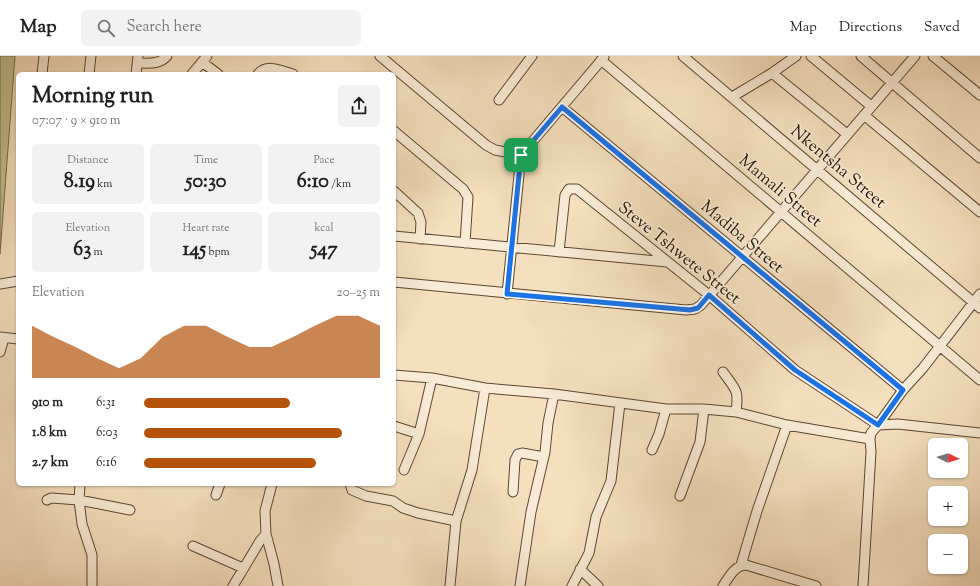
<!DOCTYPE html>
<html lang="en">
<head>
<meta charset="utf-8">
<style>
  body { margin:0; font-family:"Sorts Mill Goudy",serif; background:#f2f2f2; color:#202124; height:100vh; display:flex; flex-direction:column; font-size:15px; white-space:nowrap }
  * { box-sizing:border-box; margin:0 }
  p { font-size:13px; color:#757577 }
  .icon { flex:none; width:22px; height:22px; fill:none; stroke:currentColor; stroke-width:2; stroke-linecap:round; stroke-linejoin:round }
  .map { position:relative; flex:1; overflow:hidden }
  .side { position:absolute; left:16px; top:16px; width:380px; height:414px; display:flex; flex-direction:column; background:#fff; border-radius:6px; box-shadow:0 1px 3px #0004 }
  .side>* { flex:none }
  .needle { width:26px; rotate:95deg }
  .fabs { position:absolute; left:928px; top:382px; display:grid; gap:8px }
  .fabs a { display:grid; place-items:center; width:40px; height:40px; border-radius:6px; background:#fff; box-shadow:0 1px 3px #0004; font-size:20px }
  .pin { position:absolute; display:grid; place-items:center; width:34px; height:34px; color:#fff; margin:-17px; border-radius:8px; box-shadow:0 2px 6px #0006 }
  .round { display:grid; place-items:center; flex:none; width:42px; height:42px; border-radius:6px; background:#f2f2f2 }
  .summary { display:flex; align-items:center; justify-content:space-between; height:68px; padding:0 16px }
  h1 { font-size:22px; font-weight:700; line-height:30px }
  .stats { display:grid; grid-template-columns:repeat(3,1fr); gap:6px; height:68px; padding:4px 16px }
  .stats div { display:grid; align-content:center; border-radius:6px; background:#f2f2f2; text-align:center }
  .stats b { font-size:20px; font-weight:700 }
  .stats small { font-size:11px; font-weight:400 }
  .stats p { font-size:11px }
  .chart { height:112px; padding:8px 16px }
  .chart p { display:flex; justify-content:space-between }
  .chart svg { width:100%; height:72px; margin-top:4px; fill:#b45309; opacity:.7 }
  ul { padding:0 16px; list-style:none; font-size:13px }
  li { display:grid; grid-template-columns:64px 48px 1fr; align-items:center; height:30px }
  li i { height:10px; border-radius:5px; background:#b45309 }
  header { display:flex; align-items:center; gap:24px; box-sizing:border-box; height:56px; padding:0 20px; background:#fff; border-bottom:1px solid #e0e0e0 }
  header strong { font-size:19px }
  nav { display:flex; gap:22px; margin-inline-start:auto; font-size:14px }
  .search { width:280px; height:36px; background:#f2f2f2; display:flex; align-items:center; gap:10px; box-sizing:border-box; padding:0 14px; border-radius:6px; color:#757577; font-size:15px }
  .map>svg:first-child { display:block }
  .green { fill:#c0c08e; stroke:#746a48 }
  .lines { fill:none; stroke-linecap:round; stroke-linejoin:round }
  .street-casing { stroke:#5c4732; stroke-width:11 }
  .street { stroke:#f8ead5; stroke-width:9 }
  .route-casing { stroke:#fff; stroke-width:8 }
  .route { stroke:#1a73e8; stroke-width:5 }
  .labels { text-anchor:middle; stroke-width:3.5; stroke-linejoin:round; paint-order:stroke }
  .street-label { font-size:17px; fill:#291403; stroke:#f8ead5 }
</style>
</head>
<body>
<header>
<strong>Map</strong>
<div class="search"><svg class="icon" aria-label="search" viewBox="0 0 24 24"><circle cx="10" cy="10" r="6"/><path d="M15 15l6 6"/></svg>Search here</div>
<nav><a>Map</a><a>Directions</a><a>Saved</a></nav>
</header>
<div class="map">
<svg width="980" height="530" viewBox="0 0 980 530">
  <rect width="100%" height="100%" fill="#f4dfbe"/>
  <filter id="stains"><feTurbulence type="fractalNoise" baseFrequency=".005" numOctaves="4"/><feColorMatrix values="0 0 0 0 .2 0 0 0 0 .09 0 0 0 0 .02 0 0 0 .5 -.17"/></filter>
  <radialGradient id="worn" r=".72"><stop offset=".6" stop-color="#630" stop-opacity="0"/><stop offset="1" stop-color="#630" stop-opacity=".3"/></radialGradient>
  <!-- green -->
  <path class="green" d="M0,0H15L0,198Z"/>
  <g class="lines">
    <defs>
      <path id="street" d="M380,0L486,89L495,94L521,99
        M683,0L980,252
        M811,0L871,50
        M861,0L980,102
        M933,0L980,39
        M601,4L980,324
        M202,6L218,18
        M138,7C148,7 159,9 167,0
        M772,17L847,78
        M42,18L44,0
        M89,18L91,0
        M136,18L138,0
        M192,18L207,0
        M258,18C268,7 281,15 293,18
        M732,41L772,17L796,0
        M499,44L532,0
        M562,51L903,334
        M864,59L980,156
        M394,75L463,133L468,141L465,187
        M521,99L604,1
        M394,135L418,157L421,166L420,183
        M394,180L667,206
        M559,196L565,139L569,133H577L709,239L795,314L878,369L903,334L923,312L980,238
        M394,226L686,254L695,253L701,249L915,0
        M0,228L18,225
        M507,238L521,99
        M0,281L18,283
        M0,296L4,282
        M723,316C736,334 739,334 736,356
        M394,319L432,322L485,332L554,338L666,353H704L736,356L787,369L870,383L871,377L878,369L898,368L980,377
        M394,370L419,378
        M652,394L659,378L666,353
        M404,414L419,378L432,322
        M80,428L79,444L82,468L92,499V530
        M272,428L265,455L266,478L274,508L278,530
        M350,428L352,434L366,440L393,445L403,452L418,457L456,465
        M513,436L515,404L518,398L522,397L544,401
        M216,439L220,428
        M680,440L700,386L704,353
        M47,444L51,442L79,444L130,454
        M193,490L243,512
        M741,509L757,455L787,369
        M580,513L598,530
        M233,530L260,485L266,478
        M450,530L456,465L472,414L485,332
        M520,530L531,456L545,396L548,367L554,338
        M572,530L589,497L596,461L611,425L620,347
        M723,530C729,521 735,509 746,509L816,530
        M863,530L871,396L870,383"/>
    </defs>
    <!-- street casing -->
    <use href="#street" class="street-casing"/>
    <!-- street -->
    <use href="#street" class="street"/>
  </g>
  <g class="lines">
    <defs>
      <path id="route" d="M562,51L903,334L878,369L795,314L709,239L698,252L690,254L507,238L521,99Z"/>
    </defs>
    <!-- route casing -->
    <use href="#route" class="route-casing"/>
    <!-- route -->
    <use href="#route" class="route"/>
  </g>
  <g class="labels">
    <!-- street labels -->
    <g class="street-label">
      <text transform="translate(839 110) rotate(40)" y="6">Nkentsha Street</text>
      <text transform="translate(781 134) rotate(40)" y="6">Mamali Street</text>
      <text transform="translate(743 180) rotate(40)" y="6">Madiba Street</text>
      <text transform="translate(680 196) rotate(39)" y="6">Steve Tshwete Street</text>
    </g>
  </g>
  <rect width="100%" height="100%" filter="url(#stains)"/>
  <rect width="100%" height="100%" fill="url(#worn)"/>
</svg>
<div class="fabs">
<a><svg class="needle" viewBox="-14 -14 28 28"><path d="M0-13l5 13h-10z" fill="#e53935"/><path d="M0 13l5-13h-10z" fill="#757577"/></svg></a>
<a>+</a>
<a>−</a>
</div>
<div class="pin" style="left:521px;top:99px;background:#1e9e55"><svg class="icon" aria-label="arrive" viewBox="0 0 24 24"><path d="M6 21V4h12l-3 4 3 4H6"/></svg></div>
<section class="side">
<div class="summary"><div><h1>Morning run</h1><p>07:07 · 9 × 910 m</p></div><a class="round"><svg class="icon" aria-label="share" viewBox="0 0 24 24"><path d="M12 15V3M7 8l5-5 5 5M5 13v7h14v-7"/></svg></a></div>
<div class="stats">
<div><p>Distance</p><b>8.19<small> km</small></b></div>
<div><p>Time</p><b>50:30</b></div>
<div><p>Pace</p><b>6:10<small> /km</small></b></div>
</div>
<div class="stats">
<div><p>Elevation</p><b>63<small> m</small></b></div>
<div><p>Heart rate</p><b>145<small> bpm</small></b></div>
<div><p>kcal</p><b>547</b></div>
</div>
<div class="chart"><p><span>Elevation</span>20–25 m</p>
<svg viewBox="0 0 160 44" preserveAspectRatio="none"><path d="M0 44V12L10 19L20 25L30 32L40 38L50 32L60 19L70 12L80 12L90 19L100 25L110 25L120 19L130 12L140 6L150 6L160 12V44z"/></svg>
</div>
<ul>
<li><b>910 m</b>6:31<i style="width:62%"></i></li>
<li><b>1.8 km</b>6:03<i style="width:84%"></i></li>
<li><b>2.7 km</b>6:16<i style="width:73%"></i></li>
</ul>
</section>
</div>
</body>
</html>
